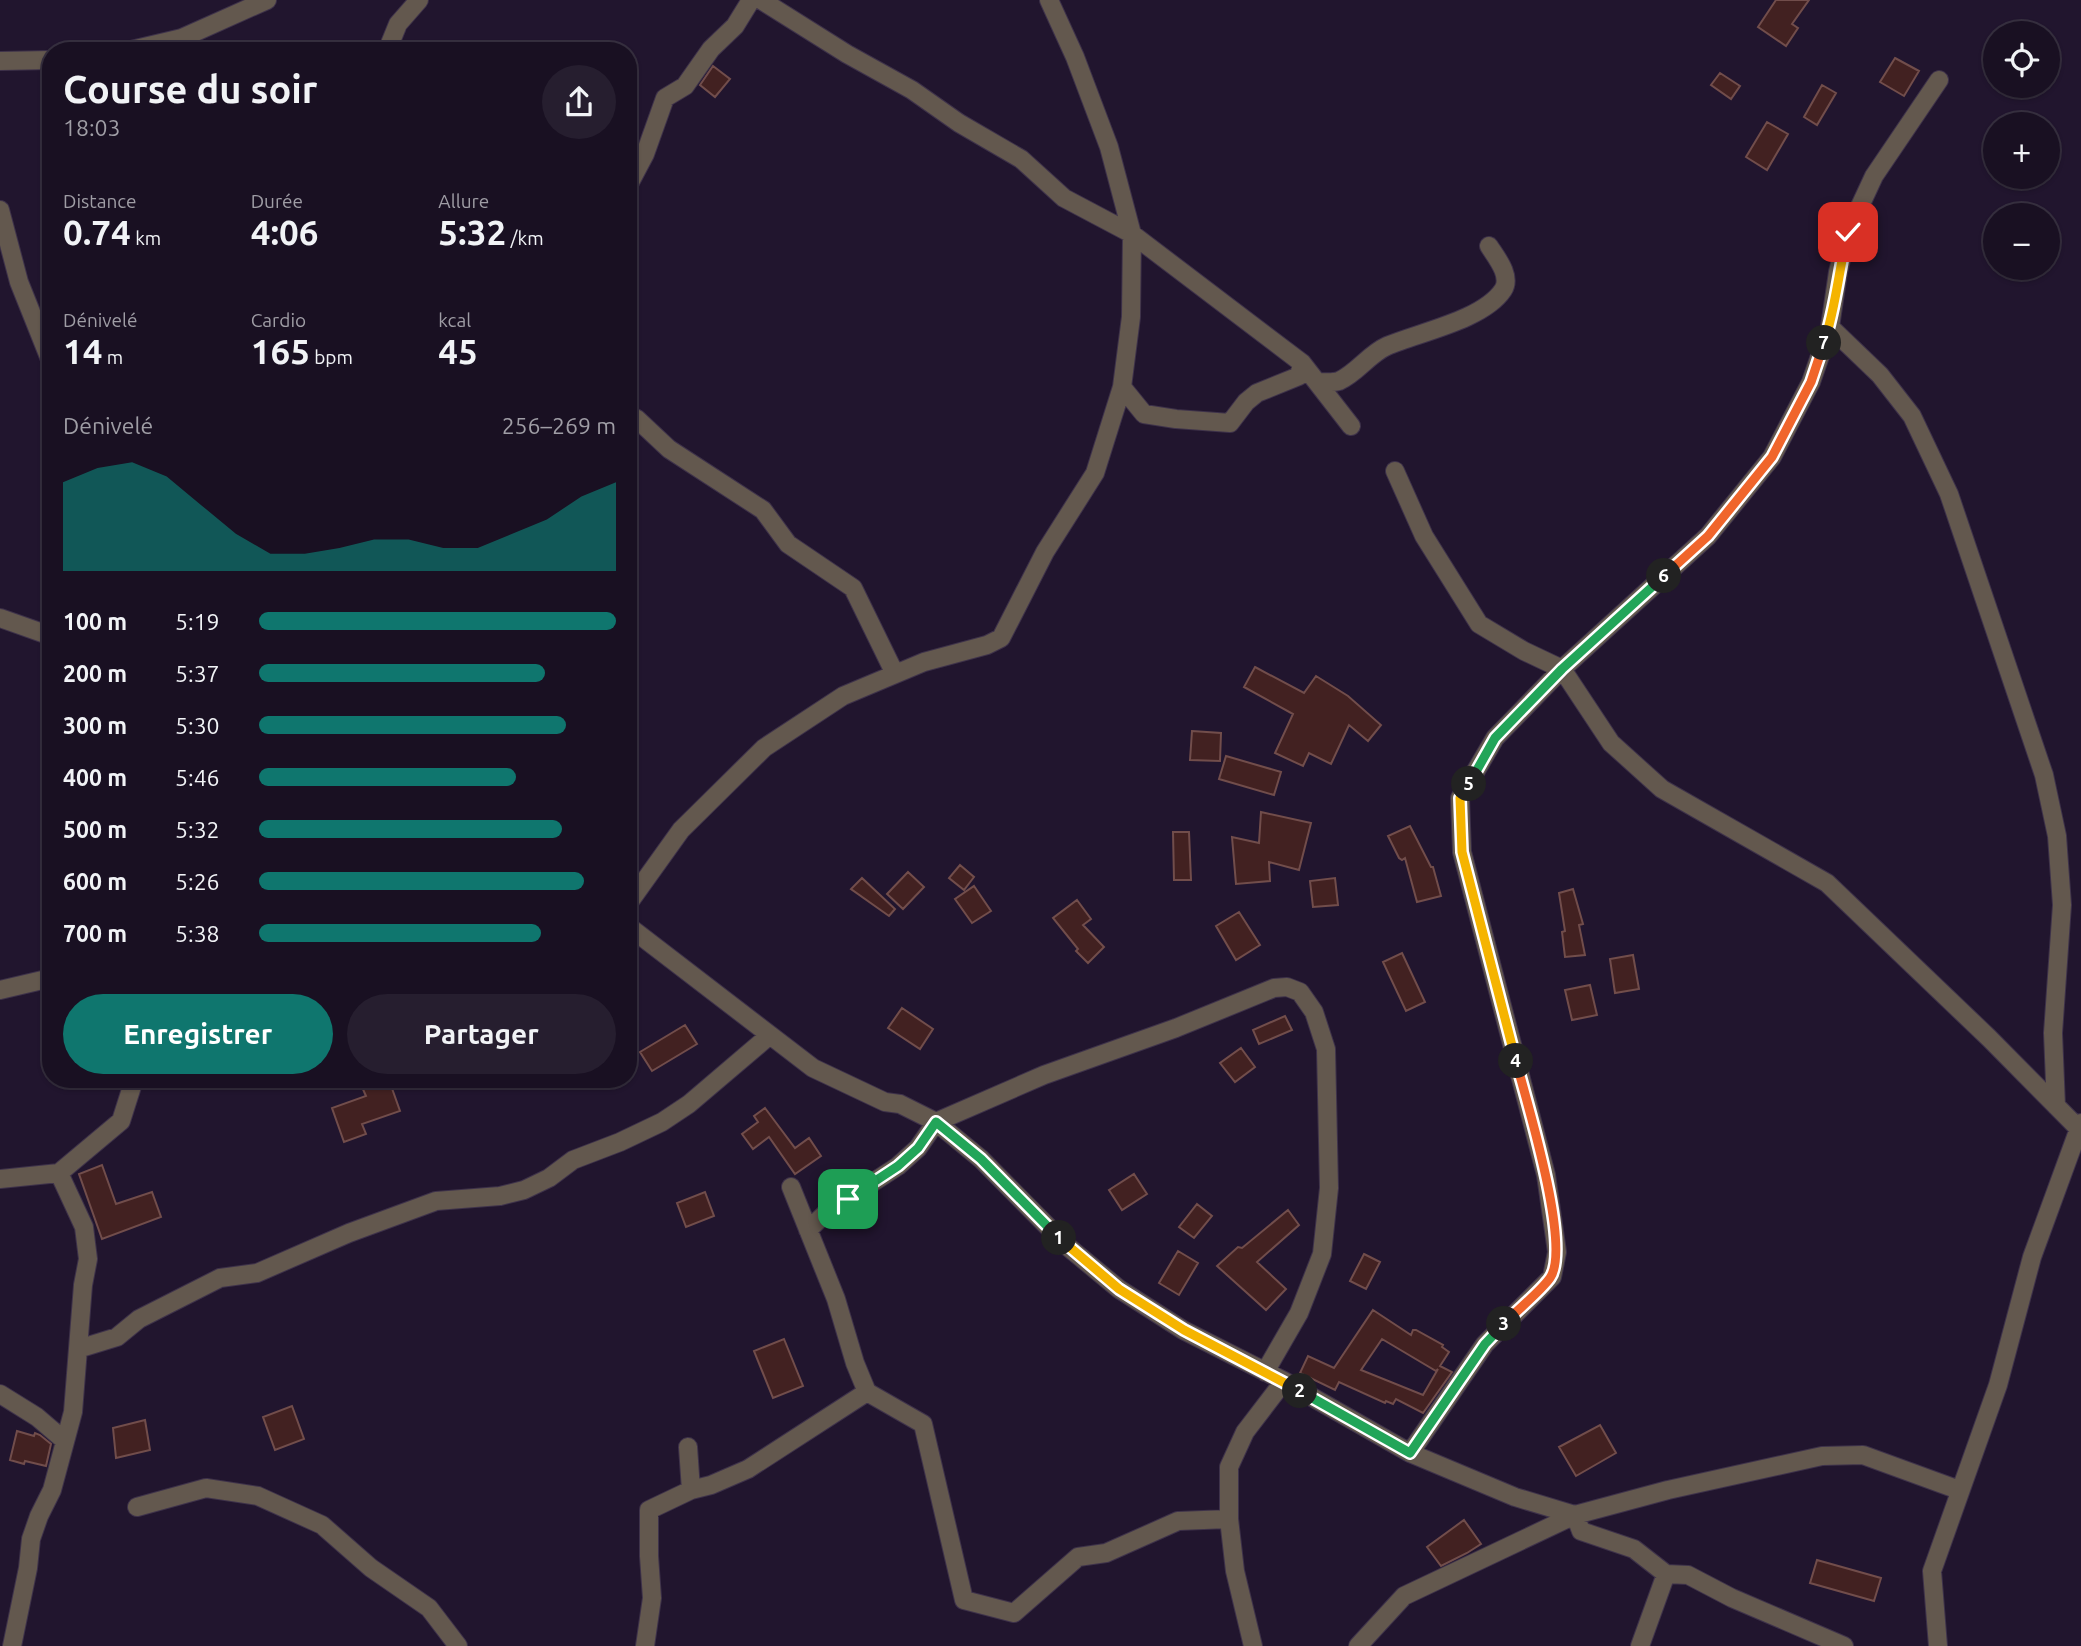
<!DOCTYPE html>
<html lang="fr">
<head>
<meta charset="utf-8">
<style>
  body { margin:0; font-family:Ubuntu,sans-serif; background:#261e2f; color:#f1f3f6; height:100vh; display:flex; flex-direction:column; font-size:26px; white-space:nowrap }
  * { box-sizing:border-box; margin:0 }
  p { font-size:23px; color:#9f9da5 }
  .icon { flex:none; width:38px; height:38px; fill:none; stroke:currentColor; stroke-width:2; stroke-linecap:round; stroke-linejoin:round }
  .map { position:relative; flex:1; overflow:hidden }
  .details { position:absolute; left:42px; top:42px; width:595px; height:1046px; display:flex; flex-direction:column; background:#191022; border-radius:28px; box-shadow:0 2px 5px #0004,0 0 0 2px #373040 }
  .details>* { flex:none }
  .fabs { position:absolute; left:1983px; top:21px; display:grid; gap:14px }
  .fabs a { display:grid; place-items:center; width:77px; height:77px; border-radius:50%; background:#191022; box-shadow:0 2px 5px #0004,0 0 0 2px #373040; font-size:35px }
  .pin { position:absolute; display:grid; place-items:center; width:60px; height:60px; color:#fff; margin:-30px; border-radius:14px; box-shadow:0 4px 10px #0006 }
  .km { position:absolute; width:35px; height:35px; margin:-18px; border-radius:50%; background:#222; color:#fff; font-size:19px; line-height:35px; text-align:center }
  .round { display:grid; place-items:center; flex:none; width:74px; height:74px; border-radius:37px; background:#261e2f }
  .headline { display:flex; align-items:center; justify-content:space-between; height:119px; padding:0 21px }
  h1 { font-size:38px; font-weight:700; line-height:52px }
  .stats { display:grid; grid-template-columns:repeat(3,1fr); gap:10px; height:119px; padding:7px 21px }
  .stats div { display:grid; align-content:center }
  .stats b { font-size:35px; font-weight:700 }
  .stats small { font-size:19px; font-weight:400 }
  .stats p { font-size:19px }
  .chart { height:196px; padding:14px 21px }
  .chart p { display:flex; justify-content:space-between }
  .chart svg { width:100%; height:126px; margin-top:7px; fill:#0f766e; opacity:.7 }
  .primary-button { display:flex; gap:14px; margin-top:auto; padding:14px 21px }
  .primary-button a { flex:1; height:80px; border-radius:42px; background:#0f766e; color:#fff; font-size:28px; font-weight:700; line-height:80px; text-align:center }
  .primary-button a+a { background:#261e2f; color:#f1f3f6 }
  ul { padding:0 21px; list-style:none; font-size:23px }
  li { display:grid; grid-template-columns:112px 84px 1fr; align-items:center; height:52px }
  li i { height:18px; border-radius:9px; background:#0f766e }
  .map>svg:first-child { display:block }
  .building { fill:#422121; stroke:#714d4b; stroke-width:2; fill-rule:evenodd }
  .lines { fill:none; stroke-linecap:round; stroke-linejoin:round }
  .minor-casing { stroke:#3e324a; stroke-width:20 }
  .minor { stroke:#63584e; stroke-width:18 }
  .split-1-casing { stroke:#fff; stroke-width:14 }
  .split-2-casing { stroke:#fff; stroke-width:14 }
  .split-3-casing { stroke:#fff; stroke-width:14 }
  .split-4-casing { stroke:#fff; stroke-width:14 }
  .split-5-casing { stroke:#fff; stroke-width:14 }
  .split-6-casing { stroke:#fff; stroke-width:14 }
  .split-7-casing { stroke:#fff; stroke-width:14 }
  .split-8-casing { stroke:#fff; stroke-width:14 }
  .split-1 { stroke:#22a559; stroke-width:9 }
  .split-2 { stroke:#f5b400; stroke-width:9 }
  .split-3 { stroke:#22a559; stroke-width:9 }
  .split-4 { stroke:#f0652b; stroke-width:9 }
  .split-5 { stroke:#f5b400; stroke-width:9 }
  .split-6 { stroke:#22a559; stroke-width:9 }
  .split-7 { stroke:#f0652b; stroke-width:9 }
  .split-8 { stroke:#f5b400; stroke-width:9 }
</style>
</head>
<body>
<div class="map">
<svg width="2081" height="1646" viewBox="0 0 2081 1646">
  <rect width="100%" height="100%" fill="#21152e"/>
  <!-- building -->
  <path class="building" d="M1776,0H1809L1792,24L1798,28L1786,46L1758,27Z
    M1895,58L1919,71L1904,96L1880,82Z
    M713,66L730,79L715,97L700,85Z
    M1720,73L1740,86L1731,99L1711,85Z
    M1822,85L1836,93L1817,125L1804,117Z
    M1767,122L1788,134L1767,170L1746,157Z
    M1255,667L1304,693L1316,676L1348,696L1381,725L1368,741L1349,725L1331,764L1309,753L1303,766L1275,753L1293,714L1244,687Z
    M1192,731L1221,733L1220,761L1190,760Z
    M1226,756L1281,772L1274,795L1219,779Z
    M1261,812L1311,823L1299,870L1269,862L1270,881L1236,884L1232,837L1259,843Z
    M1410,826L1431,867H1433L1441,896L1417,902L1405,858L1402,860L1399,858L1388,836Z
    M1173,832H1189L1191,880H1174Z
    M960,865L974,877L964,890L949,878Z
    M908,872L924,887L903,909L887,894Z
    M862,878L895,909L889,916L851,889Z
    M1335,878L1338,905L1313,907L1310,881Z
    M974,886L991,911L972,923L955,899Z
    M1573,889L1583,924L1579,925L1585,955L1565,957L1562,932L1565,931L1559,893Z
    M1077,900L1091,919L1083,925L1104,947L1088,963L1076,951L1078,949L1053,918Z
    M1239,912L1260,945L1236,960L1216,926Z
    M1402,953L1425,1002L1406,1011L1383,962Z
    M1633,955L1639,989L1615,993L1610,959Z
    M1590,985L1597,1015L1572,1020L1565,990Z
    M902,1008L933,1029L920,1049L888,1028Z
    M1285,1016L1292,1030L1259,1044L1253,1030Z
    M685,1025L697,1044L652,1071L640,1052Z
    M1241,1048L1255,1067L1235,1082L1220,1063Z
    M383,1080H389L400,1111L362,1124L366,1134L344,1142L332,1108L366,1096L362,1087Z
    M765,1108L795,1148L809,1138L821,1156L795,1174L769,1137L753,1149L742,1134L758,1122L754,1116Z
    M102,1165L116,1204L152,1192L161,1217L102,1239L79,1174Z
    M1134,1174L1147,1194L1122,1210L1109,1190Z
    M705,1192L714,1216L686,1227L677,1203Z
    M1197,1204L1212,1216L1194,1238L1179,1227Z
    M1288,1210L1299,1225L1257,1262L1286,1289L1266,1310L1217,1266L1238,1247L1242,1248Z
    M1178,1251L1198,1263L1179,1295L1159,1283Z
    M1364,1254L1380,1262L1366,1289L1350,1281Z
    M1373,1310L1411,1335L1413,1330H1416L1443,1345L1442,1347L1449,1352L1440,1366L1452,1372L1423,1413L1396,1399L1393,1404L1386,1401L1385,1403L1339,1382L1335,1390L1300,1373L1308,1356L1334,1368ZM1382,1339L1436,1371L1438,1369L1423,1395L1361,1370Z
    M784,1339L803,1386L773,1398L754,1351Z
    M292,1406L304,1439L275,1450L263,1417Z
    M145,1420L150,1450L116,1458L113,1428Z
    M1600,1425L1616,1453L1576,1476L1559,1447Z
    M17,1431L34,1436L35,1433L40,1435L51,1444L46,1466L25,1461L24,1464L10,1460Z
    M1464,1520L1481,1544L1467,1553L1441,1566L1427,1547Z
    M1817,1560L1881,1578L1874,1601L1810,1583Z"/>
  <g class="lines">
    <defs>
      <path id="minor" d="M761,0L847,54L912,90L959,123L1021,159L1064,198L1132,234L1302,363L1351,426
        M127,51L182,38L267,0
        M387,51L398,24L419,0
        M0,61L51,60
        M628,186L645,154L665,98L685,86L711,49L735,26L751,0
        M0,210L19,282L51,362
        M1830,327L1880,375L1912,416L1949,494L2044,775L2057,836L2062,905L2053,1033L2056,1106
        M1317,382C1324,382 1333,383 1339,381C1357,373 1369,354 1387,346C1420,332 1483,320 1503,290C1512,276 1496,257 1489,246
        M1122,387L1144,414L1176,419L1230,423L1246,402L1257,393L1299,376L1302,363
        M628,414L637,419L669,449L763,510L788,544L853,588L895,674
        M1395,471L1424,536L1479,624L1524,651L1562,669L1611,743L1662,789L1827,883L1989,1038L2081,1131
        M0,618L51,636
        M628,904L681,830L764,748L843,696L924,662L987,645L1001,638L1045,552L1095,473L1122,387L1131,317L1132,234L1109,147L1075,57L1049,0
        M628,926L813,1068L885,1102L900,1104L936,1122L981,1159L1067,1246L1119,1289L1183,1330L1284,1381L1410,1453L1515,1497L1575,1515
        M0,990L51,978
        M0,1179L59,1173
        M791,1187L836,1299L855,1363L867,1392
        M808,1230L826,1213L898,1166L918,1148L936,1122L1044,1075L1176,1028L1274,988L1287,987L1300,992L1314,1012L1326,1049L1329,1188L1322,1254L1299,1313L1265,1372
        M78,1349L117,1337L139,1319L220,1278L257,1273L349,1233L436,1201L500,1196L524,1190L549,1178L573,1160L620,1142L662,1122L689,1104L770,1035
        M0,1394L37,1417L65,1441
        M1410,1453L1485,1344L1552,1277L1557,1252L1546,1175L1462,852L1460,798L1495,738L1562,669L1708,536L1772,457L1811,382L1830,327L1838,272L1848,232L1874,176L1939,80
        M691,1490L711,1485L748,1469L867,1392L923,1424L964,1600L1014,1613L1078,1557L1106,1553L1178,1521L1229,1519
        M137,1507L206,1488L258,1496L322,1525L371,1568L429,1608L458,1646
        M1575,1515L1581,1531L1634,1549L1666,1574L1640,1646
        M1666,1574L1688,1575L1732,1598L1844,1646
        M12,1646L28,1568L31,1539L39,1516L52,1490L73,1412L83,1285L88,1259L84,1227L59,1173L121,1121L134,1080
        M645,1646L652,1598L649,1556V1510L691,1490L688,1447
        M1253,1646L1235,1571L1229,1519V1467L1245,1432L1284,1381
        M1358,1646L1404,1596L1575,1515L1668,1490L1822,1456L1863,1455L1959,1490
        M1938,1646L1932,1571L1998,1385L2032,1257L2081,1123"/>
    </defs>
    <!-- minor casing -->
    <use href="#minor" class="minor-casing"/>
    <!-- minor -->
    <use href="#minor" class="minor"/>
  </g>
  <g class="lines">
    <defs>
      <path id="split-1" d="M848,1199L898,1166L918,1148L936,1122L981,1159L1059,1238"/>
      <path id="split-2" d="M1059,1238L1119,1289L1184,1330L1300,1391"/>
      <path id="split-3" d="M1300,1391L1410,1453L1485,1344L1504,1324"/>
      <path id="split-4" d="M1504,1324C1516,1311 1541,1291 1550,1278C1572,1247 1526,1100 1516,1061"/>
      <path id="split-5" d="M1469,784L1460,798L1462,852L1516,1061"/>
      <path id="split-6" d="M1469,784L1495,738L1562,669L1664,576"/>
      <path id="split-7" d="M1664,576L1708,536L1772,457L1811,382L1824,343"/>
      <path id="split-8" d="M1824,343C1836,307 1839,268 1848,232"/>
    </defs>
    <!-- split-1 casing -->
    <use href="#split-1" class="split-1-casing"/>
    <!-- split-2 casing -->
    <use href="#split-2" class="split-2-casing"/>
    <!-- split-3 casing -->
    <use href="#split-3" class="split-3-casing"/>
    <!-- split-4 casing -->
    <use href="#split-4" class="split-4-casing"/>
    <!-- split-5 casing -->
    <use href="#split-5" class="split-5-casing"/>
    <!-- split-6 casing -->
    <use href="#split-6" class="split-6-casing"/>
    <!-- split-7 casing -->
    <use href="#split-7" class="split-7-casing"/>
    <!-- split-8 casing -->
    <use href="#split-8" class="split-8-casing"/>
    <!-- split-1 -->
    <use href="#split-1" class="split-1"/>
    <!-- split-2 -->
    <use href="#split-2" class="split-2"/>
    <!-- split-3 -->
    <use href="#split-3" class="split-3"/>
    <!-- split-4 -->
    <use href="#split-4" class="split-4"/>
    <!-- split-5 -->
    <use href="#split-5" class="split-5"/>
    <!-- split-6 -->
    <use href="#split-6" class="split-6"/>
    <!-- split-7 -->
    <use href="#split-7" class="split-7"/>
    <!-- split-8 -->
    <use href="#split-8" class="split-8"/>
  </g>
</svg>
<div class="fabs">
<a><svg class="icon" aria-label="locate" viewBox="0 0 24 24"><circle cx="12" cy="12" r="6"/><path d="M12 2v4M12 18v4M2 12h4M18 12h4"/></svg></a>
<a>+</a>
<a>−</a>
</div>
<div class="pin" style="left:848px;top:1199px;background:#1e9e55"><svg class="icon" aria-label="arrive" viewBox="0 0 24 24"><path d="M6 21V4h12l-3 4 3 4H6"/></svg></div>
<div class="pin" style="left:1848px;top:232px;background:#d93025"><svg class="icon" aria-label="check" viewBox="0 0 24 24"><path d="M5 12l5 5 9-10"/></svg></div>
<b class="km" style="left:1059px;top:1238px">1</b>
<b class="km" style="left:1300px;top:1391px">2</b>
<b class="km" style="left:1504px;top:1324px">3</b>
<b class="km" style="left:1516px;top:1061px">4</b>
<b class="km" style="left:1469px;top:784px">5</b>
<b class="km" style="left:1664px;top:576px">6</b>
<b class="km" style="left:1824px;top:343px">7</b>
<section class="details">
<div class="headline"><div><h1>Course du soir</h1><p>18:03</p></div><a class="round"><svg class="icon" aria-label="share" viewBox="0 0 24 24"><path d="M12 15V3M7 8l5-5 5 5M5 13v7h14v-7"/></svg></a></div>
<div class="stats">
<div><p>Distance</p><b>0.74<small> km</small></b></div>
<div><p>Durée</p><b>4:06</b></div>
<div><p>Allure</p><b>5:32<small> /km</small></b></div>
</div>
<div class="stats">
<div><p>Dénivelé</p><b>14<small> m</small></b></div>
<div><p>Cardio</p><b>165<small> bpm</small></b></div>
<div><p>kcal</p><b>45</b></div>
</div>
<div class="chart"><p><span>Dénivelé</span>256–269 m</p>
<svg viewBox="0 0 160 44" preserveAspectRatio="none"><path d="M0 44V13L10 8L20 6L30 11L40 21L50 31L60 38L70 38L80 36L90 33L100 33L110 36L120 36L130 31L140 26L150 18L160 13V44z"/></svg>
</div>
<ul>
<li><b>100 m</b>5:19<i style="width:100%"></i></li>
<li><b>200 m</b>5:37<i style="width:80%"></i></li>
<li><b>300 m</b>5:30<i style="width:86%"></i></li>
<li><b>400 m</b>5:46<i style="width:72%"></i></li>
<li><b>500 m</b>5:32<i style="width:85%"></i></li>
<li><b>600 m</b>5:26<i style="width:91%"></i></li>
<li><b>700 m</b>5:38<i style="width:79%"></i></li>
</ul>
<div class="primary-button"><a>Enregistrer</a><a>Partager</a></div>
</section>
</div>
</body>
</html>
